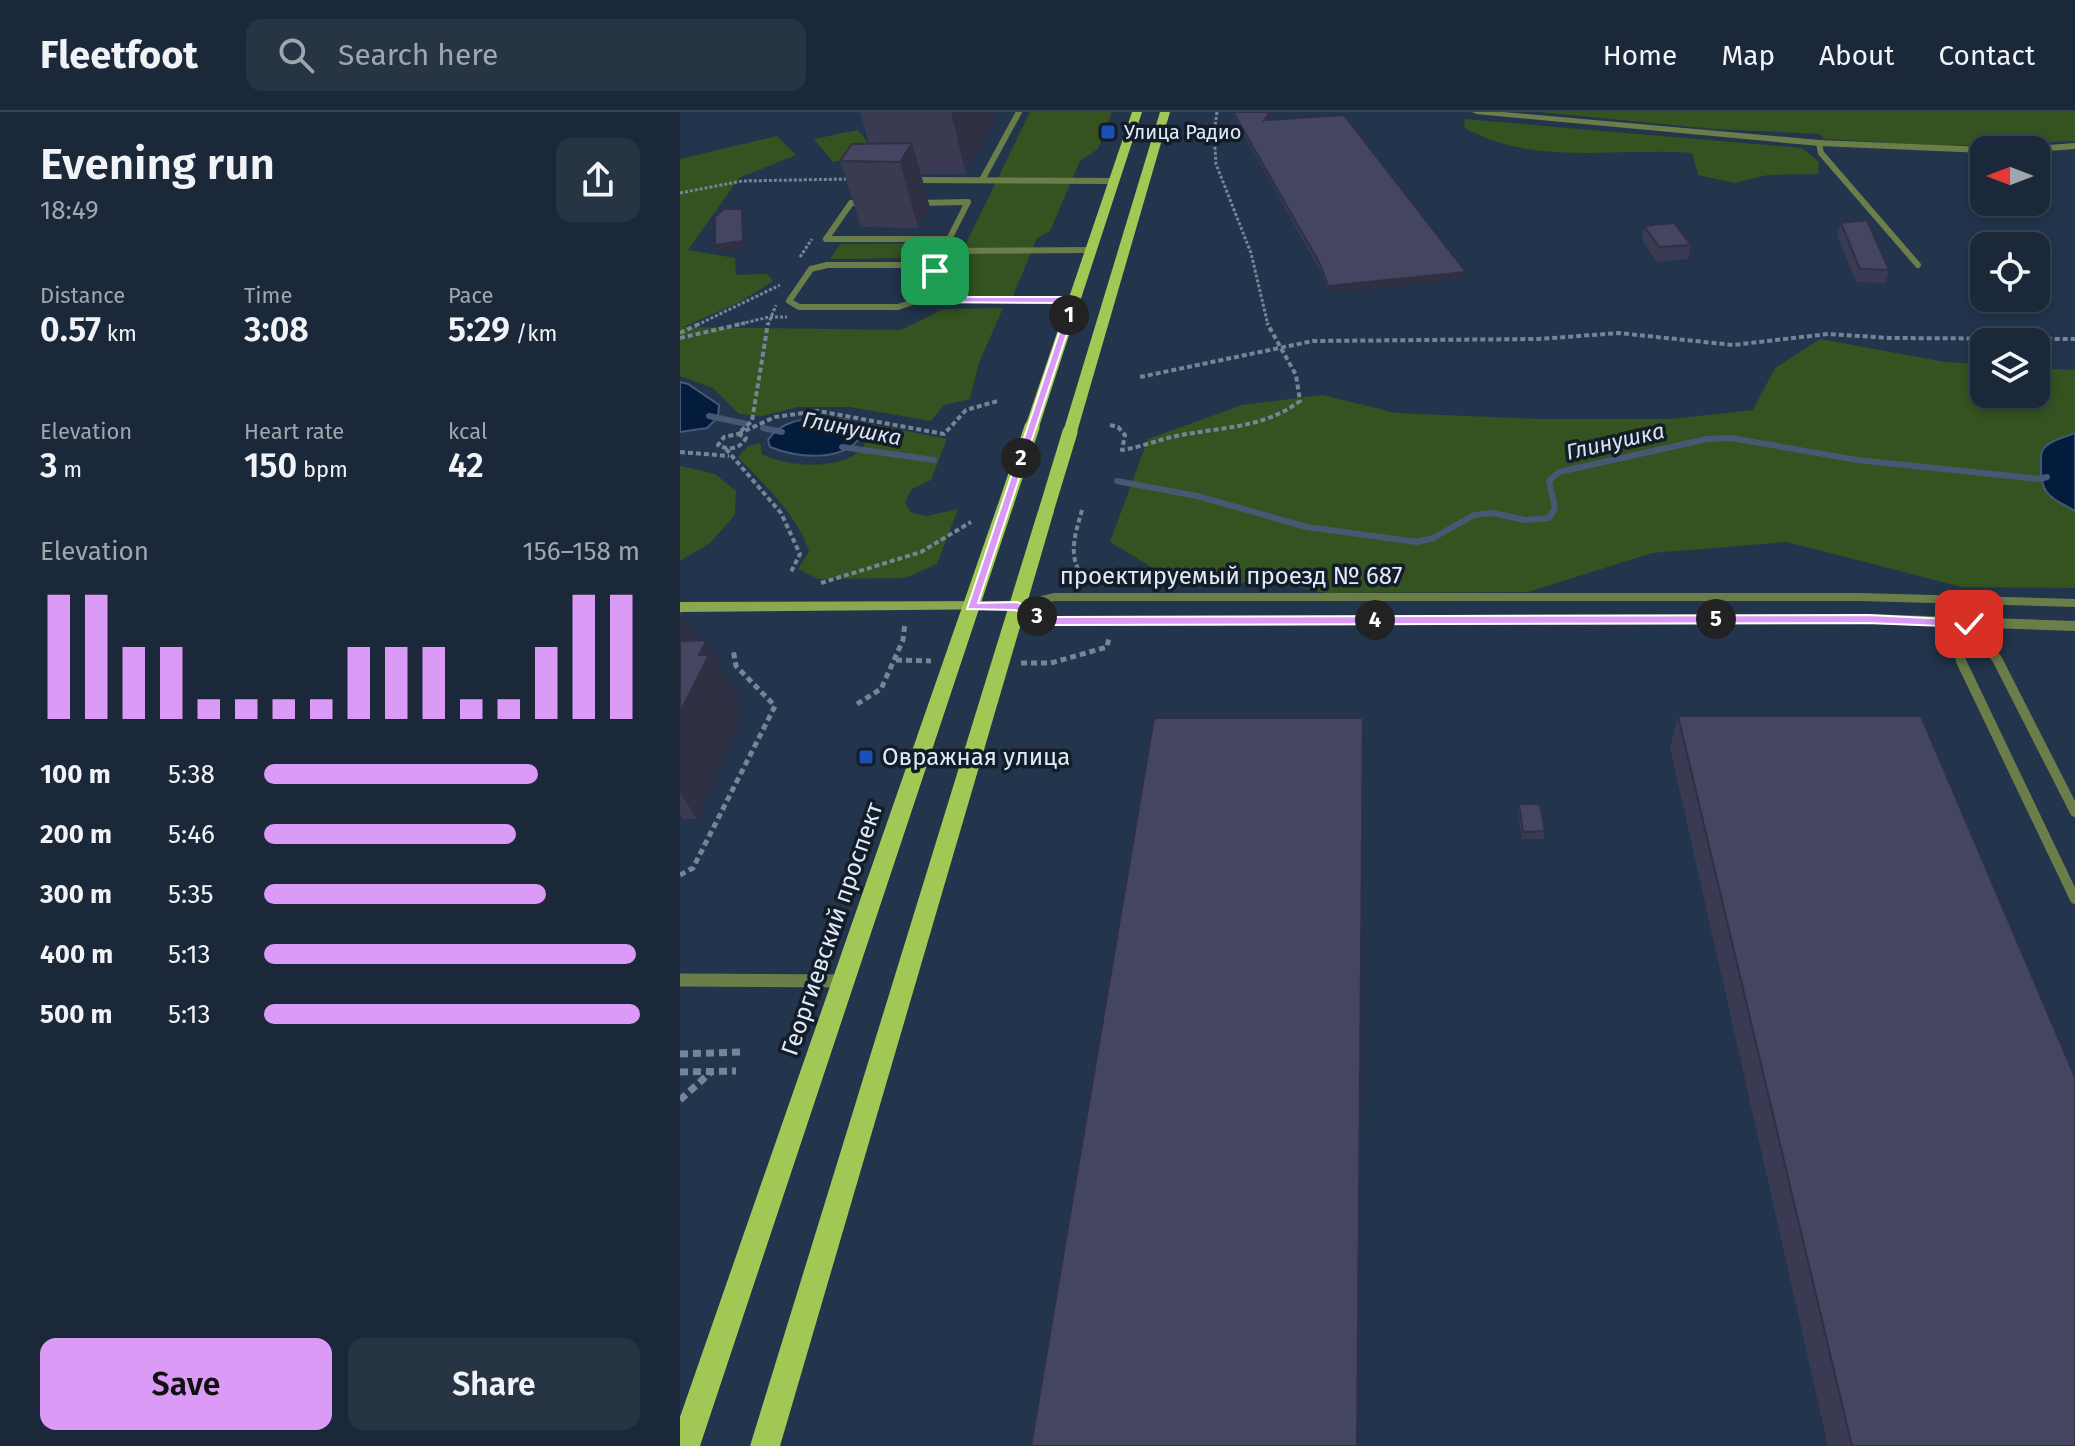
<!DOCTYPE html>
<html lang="en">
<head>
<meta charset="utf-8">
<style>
  body { margin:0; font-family:"Fira Sans",sans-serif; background:#273444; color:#f1f3f6; height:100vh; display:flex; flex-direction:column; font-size:30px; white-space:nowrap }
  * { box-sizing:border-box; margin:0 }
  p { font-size:26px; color:#9fa6ae }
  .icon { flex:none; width:44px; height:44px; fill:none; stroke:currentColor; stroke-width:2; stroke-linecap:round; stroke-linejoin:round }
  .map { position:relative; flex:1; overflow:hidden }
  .sheet { display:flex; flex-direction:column; background:#1a2839; width:680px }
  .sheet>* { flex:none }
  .needle { width:52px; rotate:270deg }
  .fabs { position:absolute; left:1290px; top:24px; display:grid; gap:16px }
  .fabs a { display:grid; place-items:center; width:80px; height:80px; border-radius:16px; background:#1a2839; box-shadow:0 4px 12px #0003,0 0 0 2px #384453; font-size:40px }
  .pin { position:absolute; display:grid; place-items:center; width:68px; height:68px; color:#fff; margin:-34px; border-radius:16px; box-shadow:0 4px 12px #0006 }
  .km { position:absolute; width:40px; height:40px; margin:-20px; border-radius:50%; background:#222; color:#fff; font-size:22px; line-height:40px; text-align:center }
  .round { display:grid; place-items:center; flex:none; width:84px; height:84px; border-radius:16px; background:#273444 }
  .overview { display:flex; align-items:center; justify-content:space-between; height:136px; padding:0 40px }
  h1 { font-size:44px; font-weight:600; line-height:60px }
  .stats { display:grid; grid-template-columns:repeat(3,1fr); gap:12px; height:136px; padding:8px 40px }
  .stats div { display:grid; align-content:center }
  .stats b { font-size:34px; font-weight:600 }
  .stats small { font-size:22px; font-weight:400 }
  .stats p { font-size:22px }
  .chart { height:224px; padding:16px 40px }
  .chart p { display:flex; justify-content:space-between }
  .chart svg { width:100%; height:144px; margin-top:8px; stroke:#db9af6; stroke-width:6 }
  .button { display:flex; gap:16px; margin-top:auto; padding:16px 40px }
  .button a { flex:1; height:92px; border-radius:16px; background:#db9af6; color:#111; font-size:32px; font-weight:600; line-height:92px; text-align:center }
  .button a+a { background:#273444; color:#f1f3f6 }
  ul { padding:0 40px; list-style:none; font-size:26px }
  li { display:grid; grid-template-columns:128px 96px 1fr; align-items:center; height:60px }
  li i { height:20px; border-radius:10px; background:#db9af6 }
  header { display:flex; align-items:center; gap:48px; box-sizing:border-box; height:112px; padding:0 40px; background:#1a2839; border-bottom:2px solid #384453 }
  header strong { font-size:38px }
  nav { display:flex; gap:44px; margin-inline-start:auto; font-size:28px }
  .search { width:560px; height:72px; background:#273444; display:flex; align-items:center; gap:20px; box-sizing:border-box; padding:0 28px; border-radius:16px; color:#9fa6ae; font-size:30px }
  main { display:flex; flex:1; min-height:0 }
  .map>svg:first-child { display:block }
  .green { fill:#345320 }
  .water { fill:#031b3c; stroke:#455975; stroke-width:2 }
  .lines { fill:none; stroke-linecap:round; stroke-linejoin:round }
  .stream { stroke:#455975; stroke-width:6 }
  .path-far3 { stroke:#758598; stroke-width:3; stroke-dasharray:3 2; stroke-linecap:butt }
  .path-far2 { stroke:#758598; stroke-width:4; stroke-dasharray:5 3; stroke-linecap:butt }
  .path-far1 { stroke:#758598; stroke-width:5; stroke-dasharray:6 4; stroke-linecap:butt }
  .path { stroke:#758598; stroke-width:7; stroke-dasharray:8 5; stroke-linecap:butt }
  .service-far2 { stroke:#6b7e49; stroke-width:6 }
  .service-far1 { stroke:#6b7e49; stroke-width:10 }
  .service { stroke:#6b7e49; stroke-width:13 }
  .minor { fill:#6b7e49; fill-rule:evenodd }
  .secondary { fill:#8aa850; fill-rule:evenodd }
  .primary { fill:#a1c854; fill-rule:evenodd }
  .primary-bridge { stroke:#a1c854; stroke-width:15 }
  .wall { fill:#3a3b53 }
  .shaded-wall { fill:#2f3044 }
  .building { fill:#434561; stroke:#2f3044; stroke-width:2 }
  .route { fill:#db9af6; stroke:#fff; stroke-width:2 }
  .transit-dot { fill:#1a4fb4; stroke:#141c27; stroke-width:3 }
  .labels { text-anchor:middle; stroke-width:7; stroke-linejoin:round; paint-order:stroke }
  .far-poi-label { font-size:20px; fill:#dfebfa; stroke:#141c27; text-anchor:start }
  .far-water-label { font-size:22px; font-style:italic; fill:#d6e4f7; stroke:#141c27 }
  .street-label { font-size:24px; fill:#dfebfa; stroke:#141c27 }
  .poi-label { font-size:24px; fill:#dfebfa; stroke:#141c27; text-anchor:start }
</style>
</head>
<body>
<header>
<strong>Fleetfoot</strong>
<div class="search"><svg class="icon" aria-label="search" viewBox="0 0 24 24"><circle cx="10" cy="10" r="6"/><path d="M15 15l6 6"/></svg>Search here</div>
<nav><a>Home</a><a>Map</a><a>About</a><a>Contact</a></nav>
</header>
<main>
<section class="sheet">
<div class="overview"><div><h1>Evening run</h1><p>18:49</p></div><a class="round"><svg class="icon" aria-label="share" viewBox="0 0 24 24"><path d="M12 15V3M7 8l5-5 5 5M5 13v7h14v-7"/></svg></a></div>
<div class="stats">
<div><p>Distance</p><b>0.57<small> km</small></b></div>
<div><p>Time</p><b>3:08</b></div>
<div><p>Pace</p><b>5:29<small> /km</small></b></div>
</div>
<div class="stats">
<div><p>Elevation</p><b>3<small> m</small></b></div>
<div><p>Heart rate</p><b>150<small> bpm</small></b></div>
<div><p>kcal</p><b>42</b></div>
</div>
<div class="chart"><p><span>Elevation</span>156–158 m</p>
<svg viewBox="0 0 160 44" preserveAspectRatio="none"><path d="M5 44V6M15 44V6M25 44V22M35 44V22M45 44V38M55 44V38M65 44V38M75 44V38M85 44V22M95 44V22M105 44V22M115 44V38M125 44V38M135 44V22M145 44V6M155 44V6"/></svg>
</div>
<ul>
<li><b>100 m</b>5:38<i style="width:73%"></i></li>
<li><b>200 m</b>5:46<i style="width:67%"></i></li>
<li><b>300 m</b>5:35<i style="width:75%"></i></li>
<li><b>400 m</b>5:13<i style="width:99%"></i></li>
<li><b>500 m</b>5:13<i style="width:100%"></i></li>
</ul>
<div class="button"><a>Save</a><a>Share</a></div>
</section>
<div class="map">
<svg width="1395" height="1334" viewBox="0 0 1395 1334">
  <rect width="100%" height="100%" fill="#22354c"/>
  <!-- green -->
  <path class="green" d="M350,0H432L418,37L400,49L370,119L357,126L333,184L260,185Z
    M859,0H1395V29L1267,34L1145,27L1140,22L1034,17Z
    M784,7L1122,36L1139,50L1138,62L1088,63L1054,71L1018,63L1012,41C937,35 854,55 785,16Z
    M178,18L196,42L153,50L134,27Z
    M97,24L116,43L59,66L8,138L55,146L56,163L87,162L93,169L62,189L4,215L221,218L263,197L323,196L299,251L290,287L264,293L251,309L169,295H118L82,304L59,302L33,276L0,264V47Z
    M257,131L248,146L150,147L160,132Z
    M1140,227L1265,250L1304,252V282H1356V256L1395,258V476L1282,475L1107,430L972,441L848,480L646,481L591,469L504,475L430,430L468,327L562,293L643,283L716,301L859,307H990L1073,298L1095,256Z
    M191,312L267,327L251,368L232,377L225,390L231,401L247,404L278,397L257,452L225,466L138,467L118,457L129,439C116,401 85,374 58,345L67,335L80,331L82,342C105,355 161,359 182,337C187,331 189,319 191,312Z
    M0,354L35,362L56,379L55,403L30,431L0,449Z"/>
  <!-- water -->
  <path class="water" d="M0,270L8,272L39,293L38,305L27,316L0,320Z
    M140,305L169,308L182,323C164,351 118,346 90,335L88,328C100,310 119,308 140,305Z
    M1395,321V399C1370,385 1360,383 1361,352C1361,345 1360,339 1366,334C1373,327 1386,325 1395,321Z"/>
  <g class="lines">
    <!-- stream -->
    <path class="stream" d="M29,304L67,312
      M83,316L102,320
      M162,335L254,348
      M437,369L517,384L627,415L737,430L753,426L794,403L813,401L845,408L869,406L875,396L869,369L879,360L1027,327L1051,326L1177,348L1360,367L1367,365"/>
    <!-- path-far3 -->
    <path class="path-far3" d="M537,0L534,21L536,52L571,141L588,213
      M0,81L62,69L170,67
      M120,145L132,127
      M17,213L100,173
      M56,213L89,205H107
      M88,213L96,193"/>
    <!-- path-far2 -->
    <path class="path-far2" d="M0,221L21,211
      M0,226L65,211
      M460,265L633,229L859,227L939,221L1053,233L1148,222L1209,226L1395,227
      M430,313L438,315L445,323L442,338C461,335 478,328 496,324C539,315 583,317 620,289L616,263L587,211
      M61,319L72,309L88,211
      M58,322L95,305L138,299L264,322L286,298L318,289
      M58,322L66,326C60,337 49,339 38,333L44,325Z
      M46,337L101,401L120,442L111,460
      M0,340L49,344
      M402,398C395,423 386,447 406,468
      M141,471L241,440L291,410"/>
    <!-- path-far1 -->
    <path class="path-far1" d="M216,548L251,549
      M341,551H371L427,535L429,525
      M177,592L201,577L223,528L225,511
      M0,763L13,756L95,594L56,554L53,537"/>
    <!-- path -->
    <path class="path" d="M0,942L63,940
      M0,960L56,959
      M0,988L31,960"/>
    <!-- service-far2 -->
    <path class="service-far2" d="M1139,31L1141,41L1238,153
      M230,68L434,69
      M302,68L339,0
      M186,91H171L146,127H269
      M238,91L288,90L263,139L411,138
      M147,153H246L255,159L239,188L218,195H119L109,189L131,157Z
      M239,188H394"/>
    <!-- service-far1 -->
    <path class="service-far1" d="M1271,489L1281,549L1395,787
      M1272,489L1317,547L1395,700"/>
    <!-- service -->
    <path class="service" d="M0,868L164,869"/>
    <!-- minor -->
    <path class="minor" d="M792,0H823L1139,28L1304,35L1308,38H1304V41L1139,34L796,2Z
      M1395,31V37L1356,40L1340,38L1344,35Z
      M374,481H1179L1395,487V495L1179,489H374L351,495L369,504L1188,502L1395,509V519L1188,512L367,514L330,494L332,491Z"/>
    <!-- secondary -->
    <path class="secondary" d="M337,489L342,491L344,494L342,497L0,500V490Z"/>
    <!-- primary -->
    <path class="primary" d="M452,0H462L359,315L357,318H347L345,315Z
      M480,0H490L397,320L390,324L385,323L383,320Z
      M326,387L334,392L20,1334H0V1305L318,392Z
      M366,394L374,399L100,1334H70L358,399Z"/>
    <!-- primary-bridge -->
    <path class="primary-bridge" d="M326,392L352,315
      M366,399L390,320"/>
  </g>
  <!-- wall -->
  <path class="wall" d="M180,0H313L315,10L286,62H241L250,96L238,116L181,115L160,49L189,32Z
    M551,0H595L589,8L786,160V167L649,181L641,160Z
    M1161,111L1209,158L1205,171L1176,170L1157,123Z
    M964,114L1011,133L1008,147L977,150L962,128Z
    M0,500H3L18,528L61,591L58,596L63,605L17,707H3L0,713Z
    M998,604L1395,1334H1148L990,636Z
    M839,692L865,719L864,727H842L838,700Z"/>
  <!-- shaded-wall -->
  <path class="shaded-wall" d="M271,0H313L315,10L286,62Z
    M590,0H595L584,15V8Z
    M232,31L250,96L238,116L220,50Z
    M62,97L64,104L66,136L38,140L35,133Z
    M786,160V167L649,181L648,174Z
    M3,500L23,536L27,528L61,591L58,596L63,605L17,707L0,680V505Z
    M683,606L678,1334H677Z
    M0,701L3,707L0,713Z"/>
  <!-- building -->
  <path class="building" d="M553,0H590L584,8L664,3L786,160L648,174L640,152Z
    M232,31L220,50L160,49L172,32Z
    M44,97H62L63,129L35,133V105Z
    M1187,108L1209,158L1180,157L1161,111Z
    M994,111L1011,133L979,135L964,114Z
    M27,528L19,543H29L0,600V529Z
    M998,604H1241L1395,965V1334H1172Z
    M474,606H683L677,1334H351Z
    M839,692H860L865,719L843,720Z"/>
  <!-- route -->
  <path class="route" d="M255,156L259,159L245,185H394L398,188L298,491L337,490L369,505L1188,503L1289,508L1295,512L1289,515L1188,511L367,513L335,498L287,497L389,191L236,190Z"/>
  <!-- markers -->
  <g class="transit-dot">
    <rect x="420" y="12" width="16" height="16" rx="4"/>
    <rect x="178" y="637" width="16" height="16" rx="4"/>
  </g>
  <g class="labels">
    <!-- far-poi labels -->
    <g class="far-poi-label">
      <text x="444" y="27">Улица Радио</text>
    </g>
    <!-- far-water labels -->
    <g class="far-water-label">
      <text transform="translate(172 316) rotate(11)" y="8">Глинушка</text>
      <text transform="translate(935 329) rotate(-13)" y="8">Глинушка</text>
    </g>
    <!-- street labels -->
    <g class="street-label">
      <text x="551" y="472">проектируемый проезд № 687</text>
      <text transform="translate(152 817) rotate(-71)" y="8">Георгиевский проспект</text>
    </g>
    <!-- poi labels -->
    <g class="poi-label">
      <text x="202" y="653">Овражная улица</text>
    </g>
  </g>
</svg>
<div class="fabs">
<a><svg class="needle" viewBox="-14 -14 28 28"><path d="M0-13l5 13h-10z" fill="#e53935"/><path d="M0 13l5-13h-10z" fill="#9fa6ae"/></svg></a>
<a><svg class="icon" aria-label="locate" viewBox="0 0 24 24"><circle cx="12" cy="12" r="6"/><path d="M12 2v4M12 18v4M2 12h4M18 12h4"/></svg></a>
<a><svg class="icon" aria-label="layers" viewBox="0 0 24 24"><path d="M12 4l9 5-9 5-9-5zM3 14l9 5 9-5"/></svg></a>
</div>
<div class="pin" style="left:255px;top:159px;background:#1e9e55"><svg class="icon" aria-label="arrive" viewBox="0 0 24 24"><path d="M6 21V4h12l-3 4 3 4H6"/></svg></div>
<div class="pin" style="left:1289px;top:512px;background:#d93025"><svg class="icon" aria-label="check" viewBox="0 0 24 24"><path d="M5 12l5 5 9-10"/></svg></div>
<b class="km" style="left:389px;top:203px">1</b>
<b class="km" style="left:341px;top:346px">2</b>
<b class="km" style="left:357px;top:504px">3</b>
<b class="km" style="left:695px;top:508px">4</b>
<b class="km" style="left:1036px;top:507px">5</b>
</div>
</main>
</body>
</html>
